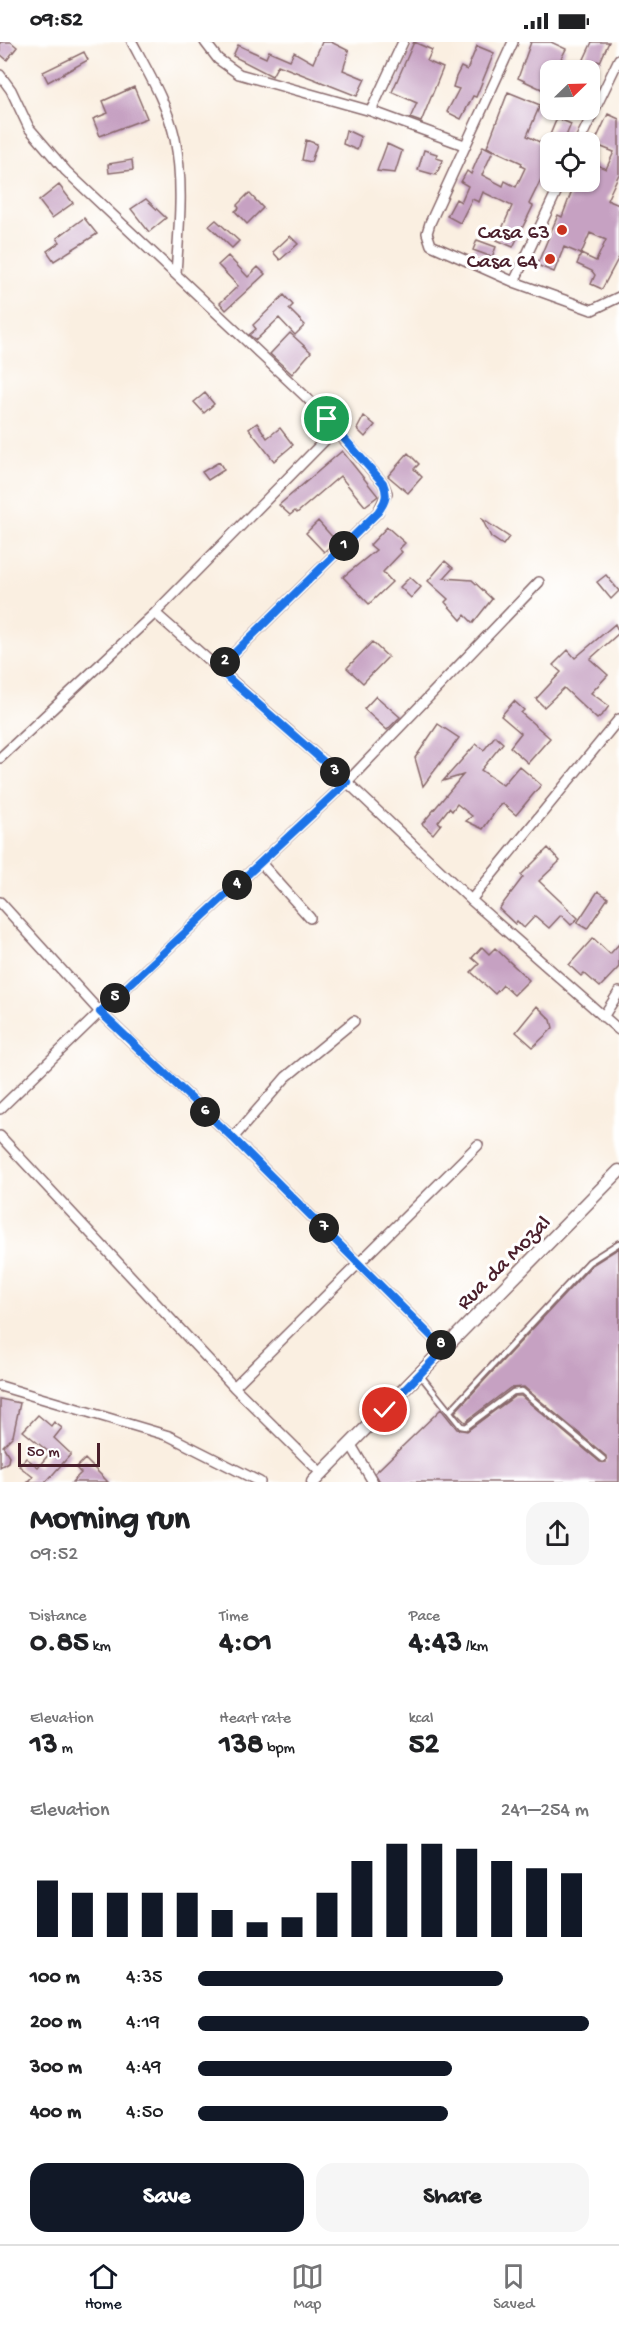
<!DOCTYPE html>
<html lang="en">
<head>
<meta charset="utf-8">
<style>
  body { margin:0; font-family:"Gochi Hand",sans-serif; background:#f6f6f6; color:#202124; height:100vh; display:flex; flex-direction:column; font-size:22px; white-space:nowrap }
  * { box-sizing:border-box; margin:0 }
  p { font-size:20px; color:#757577 }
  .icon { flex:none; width:33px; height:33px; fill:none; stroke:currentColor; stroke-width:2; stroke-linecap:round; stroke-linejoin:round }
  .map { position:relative; height:1440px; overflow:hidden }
  .panel { display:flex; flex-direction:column; background:#fff; flex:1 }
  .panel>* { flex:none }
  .needle { width:39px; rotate:67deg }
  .buttons { position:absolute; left:540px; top:18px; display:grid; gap:12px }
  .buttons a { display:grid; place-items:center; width:60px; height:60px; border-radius:12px; background:#fff; box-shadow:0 2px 4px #0004; font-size:30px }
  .scale { position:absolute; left:18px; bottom:15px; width:82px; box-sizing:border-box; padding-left:6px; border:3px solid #4a1f2b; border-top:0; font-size:16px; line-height:21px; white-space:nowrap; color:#4a1f2b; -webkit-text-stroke:4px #fff; paint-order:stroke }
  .pin { position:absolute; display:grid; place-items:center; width:51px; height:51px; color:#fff; margin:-26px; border:3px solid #fff; border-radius:50%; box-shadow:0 2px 6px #0007 }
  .km { position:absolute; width:30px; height:30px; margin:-15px; border-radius:50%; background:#222; color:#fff; font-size:16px; line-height:30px; text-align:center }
  .round { display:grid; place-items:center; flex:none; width:63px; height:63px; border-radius:18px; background:#f6f6f6 }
  .overview { display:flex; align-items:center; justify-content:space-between; height:102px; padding:0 30px }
  h1 { font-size:33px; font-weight:700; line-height:45px }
  .metrics { display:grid; grid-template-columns:repeat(3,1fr); gap:9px; height:102px; padding:6px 30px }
  .metrics div { display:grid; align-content:center }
  .metrics b { font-size:30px; font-weight:700 }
  .metrics small { font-size:16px; font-weight:400 }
  .metrics p { font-size:16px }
  .chart { height:168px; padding:12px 30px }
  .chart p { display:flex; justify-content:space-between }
  .chart svg { width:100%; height:108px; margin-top:6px; stroke:#111827; stroke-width:6 }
  .primary-button { display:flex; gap:12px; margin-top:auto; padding:12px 30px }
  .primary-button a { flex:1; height:69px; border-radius:18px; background:#111827; color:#fff; font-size:24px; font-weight:700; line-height:69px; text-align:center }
  .primary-button a+a { background:#f6f6f6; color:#202124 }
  ul { padding:0 30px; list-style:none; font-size:20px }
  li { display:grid; grid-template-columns:96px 72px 1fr; align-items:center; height:45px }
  li i { height:15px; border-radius:8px; background:#111827 }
  .status { display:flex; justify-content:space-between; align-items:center; height:42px; padding:0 30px; background:#fff; direction:ltr }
  .status svg { height:16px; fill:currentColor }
  .tabs { display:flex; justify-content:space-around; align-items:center; height:84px; border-top:2px solid #e0e0e0; background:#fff; font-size:16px; color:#757577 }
  .tabs a { display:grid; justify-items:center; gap:3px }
  .tabs .active { color:#111827 }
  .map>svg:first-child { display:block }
  .building { fill:#c6a1c2 }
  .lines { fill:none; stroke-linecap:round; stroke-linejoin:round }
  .lane-casing { stroke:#88686b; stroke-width:8 }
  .street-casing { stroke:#88686b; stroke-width:12 }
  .secondary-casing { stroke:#88686b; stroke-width:15 }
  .lane { stroke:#fff; stroke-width:4.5 }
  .street { stroke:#fff; stroke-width:9 }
  .secondary { stroke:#fff; stroke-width:12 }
  .route-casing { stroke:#fff; stroke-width:12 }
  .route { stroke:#1a73e8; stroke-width:8 }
  .poi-dot { fill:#c8321e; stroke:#fff; stroke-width:2 }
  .labels { text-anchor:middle; stroke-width:6; stroke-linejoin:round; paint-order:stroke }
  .poi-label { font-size:22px; fill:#4a1f2b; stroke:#fff; text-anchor:end }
  .street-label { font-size:22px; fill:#4a1f2b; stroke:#fff }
</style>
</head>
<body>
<div class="status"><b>09:52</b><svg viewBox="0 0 49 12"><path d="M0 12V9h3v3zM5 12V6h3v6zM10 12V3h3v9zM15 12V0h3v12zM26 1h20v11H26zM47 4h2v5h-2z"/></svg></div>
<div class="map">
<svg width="619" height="1440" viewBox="0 0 619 1440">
  <rect width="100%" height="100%" fill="#fff"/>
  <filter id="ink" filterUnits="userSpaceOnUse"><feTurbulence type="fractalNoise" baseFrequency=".0167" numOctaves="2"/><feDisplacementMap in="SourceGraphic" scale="12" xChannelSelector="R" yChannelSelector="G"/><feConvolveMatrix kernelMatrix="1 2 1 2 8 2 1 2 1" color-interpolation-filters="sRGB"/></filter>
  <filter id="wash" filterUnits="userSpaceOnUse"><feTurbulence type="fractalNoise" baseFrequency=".008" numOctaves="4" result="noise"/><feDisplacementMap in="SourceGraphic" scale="24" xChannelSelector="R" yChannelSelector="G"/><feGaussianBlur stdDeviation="1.35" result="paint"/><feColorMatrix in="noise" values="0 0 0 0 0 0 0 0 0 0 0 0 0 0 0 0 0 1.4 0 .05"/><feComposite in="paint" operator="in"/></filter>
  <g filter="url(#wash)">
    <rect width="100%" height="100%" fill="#faefe1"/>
    <g id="blocks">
      <!-- building -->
      <path class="building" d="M0,0H11L17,5L7,18L0,12Z
        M322,0H331L349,9L343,28L365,37L357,54L278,23L272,34L233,14L238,3L266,16L269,9L290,18L294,10L313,21Z
        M414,0L432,8L427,19L443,26L421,80L410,76L417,61L392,50Z
        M531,0H551L566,7L555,28H550V51L518,36Z
        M592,0H609L600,20L597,19L592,28H579Z
        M477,4L494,11L476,55L473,54L461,77L447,70L459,47L453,45L456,35L461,25L467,28Z
        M84,10L88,18L48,40L43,30Z
        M134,45L147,76L100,94L93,77L108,71L103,59Z
        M508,50L540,63L527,94L550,105V119L529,162L533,164L513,205L497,198L512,164L483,150L479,160L472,157L460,181L447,174L456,157L461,160L468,144L461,140L467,129L471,132L483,104L493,109L482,133L503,144L505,139L516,145L525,126L521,124L522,121L487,105Z
        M608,72L619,77V132L607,158L619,163V215L602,247L591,242L595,233L592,229L577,222L581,212L596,219L606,198L590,191L581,212L564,205L554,230L537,223L558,173L562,175L574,143L580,146L583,140H590V120L606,127L614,110L594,102Z
        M557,76L571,82L564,99L547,100Z
        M346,88L361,95L357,108L343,102Z
        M306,98L317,102L311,120L302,118Z
        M387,102L402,109L395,131L377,129Z
        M424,108L437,112L436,116L443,118L436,133L418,128Z
        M132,118L133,128L109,131L108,122Z
        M59,143L73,161L52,176L39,159Z
        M249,151L263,166L247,182L235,169L239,166L237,163Z
        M146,157L166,176L149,190L131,167Z
        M84,176L97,192L54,219L47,209L60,200L57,196Z
        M216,178L239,199L232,206L209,184Z
        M290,194L298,202L280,218L273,210Z
        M477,198L496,205L492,215L473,208Z
        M228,214L248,235L258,225L265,232L226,268L220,261L238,244L218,223Z
        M284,253L293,263L289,267L305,283L295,293L279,276L256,298L249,293L256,287L253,283Z
        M290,291L311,310L292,332L270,312Z
        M205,351L214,362L204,371L194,360Z
        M364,374L375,383L365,395L357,387Z
        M257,381L267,396L280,386L293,403L274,419L249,387Z
        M342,409L378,454L365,464L340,434L297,471L295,469L290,473L279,463Z
        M408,411L419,422L414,427L422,435L408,451L388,434Z
        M219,420L224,428L208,438L202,430Z
        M482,477L509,495L503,503L491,495Z
        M318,479L336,499L324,510L306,491Z
        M387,485L405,501L399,507L402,510L383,530L392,540L369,562L343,535L376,508L370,503Z
        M445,519L453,526L444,536L472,538L492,557L473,581L465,573L461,578L445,560L448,557L428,539Z
        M606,533L619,549L611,557L597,540Z
        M410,535L421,545L411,556L400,545Z
        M615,582L619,591L590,617L608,633L591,651L609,664L604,671L597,677L564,646L544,665L536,657L561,630L553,623L568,608L575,616Z
        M372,600L388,615L363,641L347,626Z
        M376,654L400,675L387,688L364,667Z
        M514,659L524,668L521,671L550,696L528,721L510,705L521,691L501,674Z
        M438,682L459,696L423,744L415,716Z
        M495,694L503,701L481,728L503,743L519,724L541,743L516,773L503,762L500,763L483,787L466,779L472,774L457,762L452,769L449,766L438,780L441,782L433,792L422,782L463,733L443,739L476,702L484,708Z
        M548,806L560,819L539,839L578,876L571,883L561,873L549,886L535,874L524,886L517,879L515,882L499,867L523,835L521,833Z
        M598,849L608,856L587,887L577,881Z
        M593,896L610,912L619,902V925L600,945L584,931L581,934L569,923Z
        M482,905L489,912L495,906L529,938L514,953L503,943L495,952L471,930L479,922L472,916Z
        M537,964L551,978L553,986L533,1005L516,990Z
        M619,1206V1440H380L375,1431L441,1367L457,1387L467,1389L515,1354H521L600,1420H606V1414L524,1345L510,1346L465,1380L455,1370L592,1223Z
        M0,1357L20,1361L13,1394L3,1404L9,1414L8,1420L0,1425Z
        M38,1373L51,1384L54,1380L62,1386L54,1396L71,1412L46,1440H28L33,1435L19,1424L26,1416L38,1425L50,1411L23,1389Z
        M85,1417L108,1440H72L81,1431L76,1426Z"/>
    </g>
  </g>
  <g filter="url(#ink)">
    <use href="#blocks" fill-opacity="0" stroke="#88686b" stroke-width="1.5"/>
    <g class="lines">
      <defs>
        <path id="lane" d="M421,1334L461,1384L466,1385L513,1350L522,1349L603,1417
          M450,1369L589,1220L619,1201"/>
        <path id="street" d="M132,0C148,30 168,64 175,97C184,141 179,187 176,231
          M205,0L218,17L239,32L371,69L464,103
          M513,0L430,181L427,191L431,203L514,240L592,268L619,255
          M0,33L11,48L29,86L66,129L307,356L383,441L387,451L378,470L218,627
          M371,69L403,0
          M579,100L619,17
          M514,240L561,140
          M155,571L347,740L471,858L619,988
          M0,716L155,571L336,387
          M261,821L310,876
          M471,858L619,677
          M0,860L100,970L233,1096L444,1307
          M603,975L619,950
          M0,1067L100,970L347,740L539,540
          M0,1094L234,1345L322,1432
          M233,1096L286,1035L354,979
          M0,1344L169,1394L260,1440
          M234,1345L478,1103
          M351,1403L373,1440"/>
        <path id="secondary" d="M313,1440L619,1129"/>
      </defs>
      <!-- lane casing -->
      <use href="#lane" class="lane-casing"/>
      <!-- street casing -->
      <use href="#street" class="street-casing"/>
      <!-- secondary casing -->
      <use href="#secondary" class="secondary-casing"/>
      <!-- lane -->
      <use href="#lane" class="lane"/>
      <!-- street -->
      <use href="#street" class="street"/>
      <!-- secondary -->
      <use href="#secondary" class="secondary"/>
    </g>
  </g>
  <g class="lines" filter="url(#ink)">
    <defs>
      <path id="route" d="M327,377L383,441C388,453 386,459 378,470L218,627L347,740L100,970L233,1096L444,1307L385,1368"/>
    </defs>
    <!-- route casing -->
    <use href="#route" class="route-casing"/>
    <!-- route -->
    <use href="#route" class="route"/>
  </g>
  <!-- markers -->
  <g class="poi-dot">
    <circle cx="562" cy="188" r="6"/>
    <circle cx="550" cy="217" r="6"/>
  </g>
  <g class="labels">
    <!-- poi labels -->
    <g class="poi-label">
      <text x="550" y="196">Casa 63</text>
      <text x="538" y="225">Casa 64</text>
    </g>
    <!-- street labels -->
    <g class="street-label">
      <text transform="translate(502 1219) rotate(-45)" y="8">Rua da Mozal</text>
    </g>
  </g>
</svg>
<div class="buttons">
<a><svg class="needle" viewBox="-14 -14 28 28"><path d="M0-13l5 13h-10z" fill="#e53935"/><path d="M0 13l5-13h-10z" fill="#757577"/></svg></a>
<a><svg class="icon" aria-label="locate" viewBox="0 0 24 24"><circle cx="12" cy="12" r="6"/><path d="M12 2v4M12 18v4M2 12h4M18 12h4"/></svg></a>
</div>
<div class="scale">50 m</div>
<div class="pin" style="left:327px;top:377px;background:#1e9e55"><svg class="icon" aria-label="arrive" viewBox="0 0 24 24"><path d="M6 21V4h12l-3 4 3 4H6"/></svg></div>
<div class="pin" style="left:385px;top:1368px;background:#d93025"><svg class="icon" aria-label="check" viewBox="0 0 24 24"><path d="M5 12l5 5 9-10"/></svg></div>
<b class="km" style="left:344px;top:504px">1</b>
<b class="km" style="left:225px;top:620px">2</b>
<b class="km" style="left:335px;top:730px">3</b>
<b class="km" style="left:237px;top:843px">4</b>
<b class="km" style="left:115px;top:956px">5</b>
<b class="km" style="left:205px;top:1070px">6</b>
<b class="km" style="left:324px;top:1186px">7</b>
<b class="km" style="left:441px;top:1303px">8</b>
</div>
<section class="panel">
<div class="overview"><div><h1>Morning run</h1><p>09:52</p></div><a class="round"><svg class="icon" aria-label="share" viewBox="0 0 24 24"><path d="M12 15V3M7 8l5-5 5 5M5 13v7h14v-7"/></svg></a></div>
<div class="metrics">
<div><p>Distance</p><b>0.85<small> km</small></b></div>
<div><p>Time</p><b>4:01</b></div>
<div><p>Pace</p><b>4:43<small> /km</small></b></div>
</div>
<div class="metrics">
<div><p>Elevation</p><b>13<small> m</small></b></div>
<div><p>Heart rate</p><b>138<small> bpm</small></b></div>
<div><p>kcal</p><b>52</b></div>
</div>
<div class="chart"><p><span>Elevation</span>241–254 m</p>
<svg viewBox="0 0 160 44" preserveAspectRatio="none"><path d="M5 44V21M15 44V26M25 44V26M35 44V26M45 44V26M55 44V33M65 44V38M75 44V36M85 44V26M95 44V13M105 44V6M115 44V6M125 44V8M135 44V13M145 44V16M155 44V18"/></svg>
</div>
<ul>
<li><b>100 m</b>4:35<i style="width:78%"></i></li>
<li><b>200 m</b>4:19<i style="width:100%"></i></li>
<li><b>300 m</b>4:49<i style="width:65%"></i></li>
<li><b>400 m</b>4:50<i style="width:64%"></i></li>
</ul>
<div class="primary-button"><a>Save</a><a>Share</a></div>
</section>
<nav class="tabs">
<a class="active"><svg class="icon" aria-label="home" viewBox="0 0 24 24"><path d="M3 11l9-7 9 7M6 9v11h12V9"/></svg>Home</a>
<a><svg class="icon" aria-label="map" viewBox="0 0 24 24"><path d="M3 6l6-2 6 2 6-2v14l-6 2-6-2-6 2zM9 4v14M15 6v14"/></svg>Map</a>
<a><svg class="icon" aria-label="saved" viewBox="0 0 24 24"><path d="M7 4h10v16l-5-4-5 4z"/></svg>Saved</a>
</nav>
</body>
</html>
